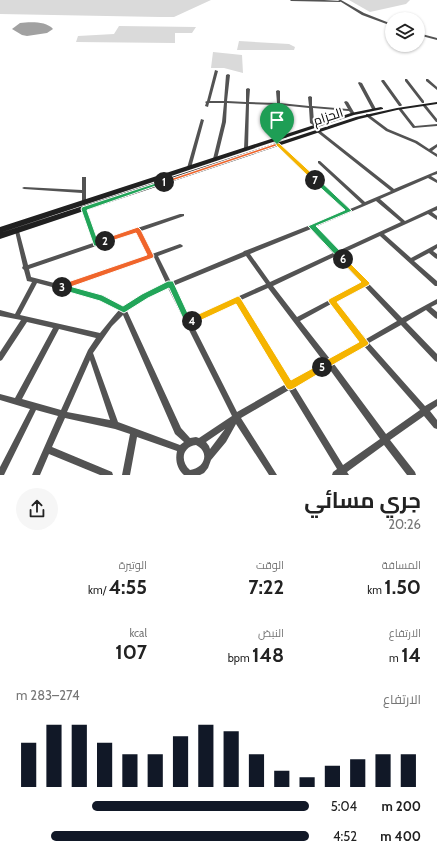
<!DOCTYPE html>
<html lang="ar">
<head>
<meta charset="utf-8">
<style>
  body { margin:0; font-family:Cabin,Cairo,sans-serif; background:#f6f6f6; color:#222; direction:rtl; height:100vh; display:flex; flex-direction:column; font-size:15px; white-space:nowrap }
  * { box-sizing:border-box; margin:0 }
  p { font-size:13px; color:#767676 }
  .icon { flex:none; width:22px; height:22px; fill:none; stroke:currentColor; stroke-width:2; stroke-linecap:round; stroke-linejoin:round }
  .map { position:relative; height:475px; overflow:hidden; direction:ltr }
  .drawer { display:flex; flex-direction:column; background:#fff; flex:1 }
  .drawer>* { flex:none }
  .controls { position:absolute; left:385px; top:12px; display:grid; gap:8px }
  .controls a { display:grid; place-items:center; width:40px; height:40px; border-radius:50%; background:#fff; box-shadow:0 1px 3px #0004; font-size:20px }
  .pin { position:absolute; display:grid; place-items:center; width:34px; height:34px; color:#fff; margin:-41px -17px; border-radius:50% 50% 50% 0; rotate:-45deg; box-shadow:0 0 4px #0007 }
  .pin .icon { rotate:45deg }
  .km { position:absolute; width:20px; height:20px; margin:-10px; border-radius:50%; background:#222; color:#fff; font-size:11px; line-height:20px; text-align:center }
  .round { display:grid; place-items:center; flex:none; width:42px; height:42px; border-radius:21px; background:#f6f6f6 }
  .head { display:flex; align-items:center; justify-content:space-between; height:68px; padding:0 16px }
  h1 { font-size:22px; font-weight:700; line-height:30px }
  .figures { display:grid; grid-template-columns:repeat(3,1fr); gap:6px; height:68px; padding:4px 16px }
  .figures div { display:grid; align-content:center }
  .figures b { font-size:20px; font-weight:700 }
  .figures small { font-size:11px; font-weight:400 }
  .figures p { font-size:11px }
  .chart { height:112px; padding:8px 16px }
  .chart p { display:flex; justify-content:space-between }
  .chart svg { width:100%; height:72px; margin-top:4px; stroke:#111827; stroke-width:6 }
  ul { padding:0 16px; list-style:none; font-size:13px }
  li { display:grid; grid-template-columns:64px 48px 1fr; align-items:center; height:30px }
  li i { height:10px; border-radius:5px; background:#111827 }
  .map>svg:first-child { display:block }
  .green { fill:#dadada }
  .water { fill:#a1a1a1 }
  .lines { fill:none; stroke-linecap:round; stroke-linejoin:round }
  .minor { fill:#535353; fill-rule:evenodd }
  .tertiary { fill:#535353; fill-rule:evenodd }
  .secondary { fill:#202020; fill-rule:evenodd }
  .split-1 { fill:#f0652b; stroke:#fff }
  .split-2 { fill:#22a559; stroke:#fff }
  .split-3 { fill:#f0652b; stroke:#fff }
  .split-4 { fill:#22a559; stroke:#fff }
  .split-5 { fill:#f5b400; stroke:#fff }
  .split-6 { fill:#f5b400; stroke:#fff }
  .split-7 { fill:#22a559; stroke:#fff }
  .split-8 { fill:#f5b400; stroke:#fff }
  .labels { text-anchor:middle; stroke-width:4; stroke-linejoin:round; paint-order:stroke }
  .street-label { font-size:13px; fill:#000; stroke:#fff }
</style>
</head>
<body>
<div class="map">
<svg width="437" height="475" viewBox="0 0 437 475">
  <rect width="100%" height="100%" fill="#fff"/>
  <!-- green -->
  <path class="green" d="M0,0H211L174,17H160L0,14Z
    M349,0H410L406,4L370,12Z
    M119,26L196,27L192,33H175V43L76,42L78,36L114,34Z
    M239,41L289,44L295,47L294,50H237Z
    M213,52L242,55L243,73L224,68H211Z"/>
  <!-- water -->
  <path class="water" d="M20,23C30,22 46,21 53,29L47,33L27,36L22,35L12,29Z"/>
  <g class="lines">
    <!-- minor -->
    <path class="minor" d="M290,0H324L341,1L340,2L291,1Z
      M215,70L218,71L210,101H224L226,75L228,74L230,75L227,101L246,102V89L248,88L250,89L249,102L277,103L276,91L278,90L280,91V103L309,106L308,97L310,96L312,97V106L348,109L344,102L346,101L348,102L355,114L352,115L349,111L313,108L314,123L318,126L316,127L310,123L309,108L280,105L281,130L287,137L285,138H284L277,130V105L249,104L248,149L246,150L244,149L246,104L227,103L226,122L217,159L215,160H214L213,159L222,122L224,103H209L208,107L205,106L206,103L205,102L207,101Z
      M405,79H407L424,101V103H422L405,81Z
      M426,79H428L437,87V90L426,81Z
      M382,80H384L402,105L401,106H399L381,81Z
      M359,82L362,83L376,109L375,110L372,109L358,83Z
      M423,104H425L437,119V122H436L423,106Z
      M399,108H401L415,126L437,124V126L413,128L399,110Z
      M366,114H368L388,129L417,141L429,149L437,144V147L432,151L437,154V157L415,143L386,131L366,116Z
      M201,119L204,120L191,168L189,169L187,168Z
      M317,130H319L394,189L437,171V174L431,176L437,180V183L428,178L380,199L405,221L437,206V210L432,212L437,216V220L428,214L384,234L411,258L437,244V248L433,251L437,254V259L435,258L429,253L414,261L437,281V286H435L380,236L341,254L367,281H369V284L402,318L437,299V304L431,307L437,312V319L435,318L426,310L406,322L437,354V362L435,361L401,325L369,343L425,406L437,399V406L430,411L437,420V429L434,428L424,416L390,440L415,472L416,475H407L384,445L347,472L349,475H332L333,472L337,469L289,390L241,418L277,475H269L236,424L226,442L211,460L208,468L204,473L200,475H184C177,469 175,460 177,451L137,437L130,475H122L130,434L115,429L65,418L52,447L112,472L113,475H100L49,454L40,475H32L58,416L36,410L4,475H0V467L30,409L0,400V394L15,398L53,328L27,322L2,360L0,361V352L21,320L0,316V310L15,314L32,282L27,281L24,270L22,268L23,266L15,231V230L17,229L19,231L28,265L93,243L82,209V208L84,207L86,209L98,241L180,214H184V216L141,231L152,254L180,244L182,245L183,246L182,247L158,256L171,282L243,252L244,251L247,250L346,211L276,145V143H278L350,209L362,204L318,163V161H320L365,202L391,191L317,132ZM376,201L401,222L338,251L315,227ZM311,229L333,253L270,282L250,254ZM137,232L148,255L62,285L31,277L29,269ZM246,256L266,284L190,318L173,286ZM336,256L362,283L297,317L273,286ZM154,257L166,283L138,297L124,307L104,296L69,287ZM37,283L101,300L119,310L113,317L100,333L20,315ZM365,287L397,321L366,339L336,302ZM168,288L232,416L199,438L196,437L190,438L181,428L127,311L142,300ZM268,288L324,362L291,381L241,300ZM236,303L286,384L237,412L192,323ZM331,304L360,342L330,359L300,321ZM123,315L175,434L184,442L180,445L118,422L93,353L112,326ZM59,329L96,338L88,350L61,410L22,399ZM364,346L420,410L386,434L334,364ZM90,360L110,420L67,412ZM328,367L380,439L343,465L295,387ZM225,429L210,449L209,446L206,442ZM196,445C210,452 205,468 190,470C180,461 182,447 196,445Z
      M82,177H86V203L84,205L82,203V193L24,189L22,188L24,187L82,190Z"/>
    <!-- tertiary -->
    <path class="tertiary" d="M338,0H341L364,13L392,24V26L362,15Z
      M418,33L437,38V40L418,35Z"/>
    <!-- secondary -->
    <path class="secondary" d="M437,102V104L397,110L359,119L0,239V233L356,117L397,108Z
      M381,107L383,108V109L354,115L0,233V227L351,113Z"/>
  </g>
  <!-- split-1 -->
  <path class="split-1" d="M277,143H279V145L166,183L161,182Z"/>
  <!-- split-2 -->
  <path class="split-2" d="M162,181L167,182L87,210L98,241L105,238L108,241L98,246H94L81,209L82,207Z"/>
  <!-- split-3 -->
  <path class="split-3" d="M138,227L141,230L154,256L153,258L62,290H59V285L147,255L136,233L105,243L102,241L103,239Z"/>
  <!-- split-4 -->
  <path class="split-4" d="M168,281H173L190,318H195V323L188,326L186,325L169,288L148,298L124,313L100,301L62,290L58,287L62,284L102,295L123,306L142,294Z"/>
  <!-- split-5 -->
  <path class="split-5" d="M238,296L240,297L291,380L322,363L325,364L327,367L325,370L293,389L290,390L287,389L236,304L195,323H190V318Z"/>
  <!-- split-6 -->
  <path class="split-6" d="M343,256L370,283L369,285L337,302L369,343L368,345L322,371L319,370L318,367L319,364L359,342L328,301L329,299L361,282L341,261L340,259Z"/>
  <!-- split-7 -->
  <path class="split-7" d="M313,178H317L352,211L316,226L346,257V261H341L308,226L345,210L313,181Z"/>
  <!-- split-8 -->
  <path class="split-8" d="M276,143H279L317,178V181H313L276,145Z"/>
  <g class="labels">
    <!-- street labels -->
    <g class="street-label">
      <text transform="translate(328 116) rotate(-18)" y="5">الحزام</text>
    </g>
  </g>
</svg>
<div class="controls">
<a><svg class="icon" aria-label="layers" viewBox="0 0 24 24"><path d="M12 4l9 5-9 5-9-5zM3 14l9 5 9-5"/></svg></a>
</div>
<div class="pin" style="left:277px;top:144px;background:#1e9e55"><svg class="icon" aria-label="arrive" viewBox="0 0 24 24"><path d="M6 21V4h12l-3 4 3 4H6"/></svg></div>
<b class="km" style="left:164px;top:182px">1</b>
<b class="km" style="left:105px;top:241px">2</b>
<b class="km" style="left:62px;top:287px">3</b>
<b class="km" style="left:192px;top:321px">4</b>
<b class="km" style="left:322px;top:367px">5</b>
<b class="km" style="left:343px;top:259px">6</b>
<b class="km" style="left:315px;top:180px">7</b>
</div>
<section class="drawer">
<div class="head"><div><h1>جري مسائي</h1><p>20:26</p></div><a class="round"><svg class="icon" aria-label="share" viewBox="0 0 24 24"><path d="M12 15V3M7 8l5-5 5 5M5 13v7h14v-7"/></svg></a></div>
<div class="figures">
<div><p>المسافة</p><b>1.50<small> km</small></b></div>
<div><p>الوقت</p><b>7:22</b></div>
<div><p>الوتيرة</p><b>4:55<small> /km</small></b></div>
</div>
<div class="figures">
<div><p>الارتفاع</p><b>14<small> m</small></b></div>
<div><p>النبض</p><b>148<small> bpm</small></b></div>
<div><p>kcal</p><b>107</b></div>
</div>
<div class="chart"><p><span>الارتفاع</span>274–283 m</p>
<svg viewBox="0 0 160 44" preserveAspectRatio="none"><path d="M5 44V17M15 44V6M25 44V6M35 44V17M45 44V24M55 44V24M65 44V13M75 44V6M85 44V10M95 44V24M105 44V34M115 44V38M125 44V31M135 44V27M145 44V24M155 44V24"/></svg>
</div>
<ul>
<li><b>200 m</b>5:04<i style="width:74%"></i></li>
<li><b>400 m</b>4:52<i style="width:88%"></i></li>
</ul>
</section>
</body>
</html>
